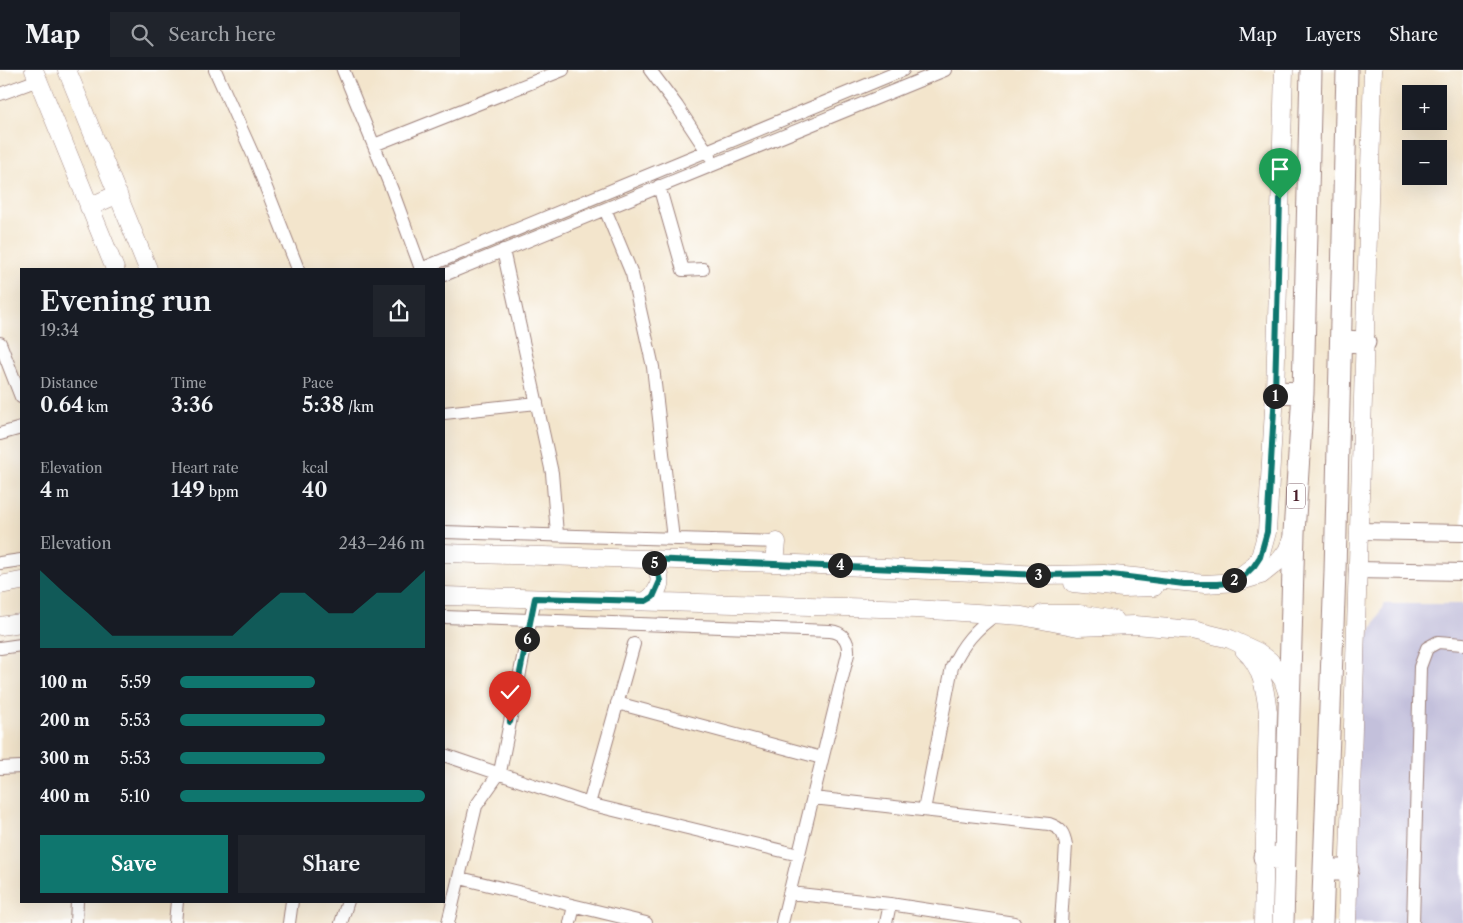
<!DOCTYPE html>
<html lang="en">
<head>
<meta charset="utf-8">
<style>
  body { margin:0; font-family:"Libre Caslon Text",serif; background:#20242c; color:#f1f3f6; height:100vh; display:flex; flex-direction:column; font-size:19px; white-space:nowrap }
  * { box-sizing:border-box; margin:0 }
  p { font-size:16px; color:#9ea1a6 }
  .icon { flex:none; width:28px; height:28px; fill:none; stroke:currentColor; stroke-width:2; stroke-linecap:round; stroke-linejoin:round }
  .map { position:relative; flex:1; overflow:hidden }
  .panel { position:absolute; left:20px; top:198px; width:425px; height:635px; display:flex; flex-direction:column; background:#171b24; border-radius:0px; box-shadow:0 5px 20px #0002 }
  .panel>* { flex:none }
  .controls { position:absolute; left:1402px; top:15px; display:grid; gap:10px }
  .controls a { display:grid; place-items:center; width:45px; height:45px; border-radius:0px; background:#171b24; box-shadow:0 5px 20px #0002; font-size:25px }
  .pin { position:absolute; display:grid; place-items:center; width:42px; height:42px; color:#fff; margin:-51px -21px; border-radius:50% 50% 50% 0; rotate:-45deg; box-shadow:0 0 5px #0007 }
  .pin .icon { rotate:45deg }
  .km { position:absolute; width:25px; height:25px; margin:-12px; border-radius:50%; background:#222; color:#fff; font-size:14px; line-height:25px; text-align:center }
  .round { display:grid; place-items:center; flex:none; width:52px; height:52px; border-radius:0px; background:#20242c }
  .headline { display:flex; align-items:center; justify-content:space-between; height:85px; padding:0 20px }
  h1 { font-size:28px; font-weight:600; line-height:38px }
  .figures { display:grid; grid-template-columns:repeat(3,1fr); gap:8px; height:85px; padding:5px 20px }
  .figures div { display:grid; align-content:center }
  .figures b { font-size:21px; font-weight:600 }
  .figures small { font-size:14px; font-weight:400 }
  .figures p { font-size:14px }
  .chart { height:140px; padding:10px 20px }
  .chart p { display:flex; justify-content:space-between }
  .chart svg { width:100%; height:90px; margin-top:5px; fill:#0f766e; opacity:.7 }
  .primary-button { display:flex; gap:10px; margin-top:auto; padding:10px 20px }
  .primary-button a { flex:1; height:58px; border-radius:0px; background:#0f766e; color:#fff; font-size:20px; font-weight:600; line-height:58px; text-align:center }
  .primary-button a+a { background:#20242c; color:#f1f3f6 }
  ul { padding:0 20px; list-style:none; font-size:16px }
  li { display:grid; grid-template-columns:80px 60px 1fr; align-items:center; height:38px }
  li i { height:12px; border-radius:6px; background:#0f766e }
  header { display:flex; align-items:center; gap:30px; box-sizing:border-box; height:70px; padding:0 25px; background:#171b24; border-bottom:1px solid #363941 }
  header strong { font-size:24px }
  nav { display:flex; gap:28px; margin-inline-start:auto; font-size:18px }
  .search { width:350px; height:45px; background:#20242c; display:flex; align-items:center; gap:12px; box-sizing:border-box; padding:0 18px; border-radius:0px; color:#9ea1a6; font-size:19px }
  .map>svg:first-child { display:block }
  .industrial { fill:#c3c0db }
  .lines { fill:none; stroke-linecap:round; stroke-linejoin:round }
  .minor-casing { stroke:#9e827c; stroke-width:14 }
  .tertiary-casing { stroke:#9e827c; stroke-width:18 }
  .secondary-casing { stroke:#9e827c; stroke-width:19 }
  .trunk-casing { stroke:#9e827c; stroke-width:23 }
  .minor { stroke:#fff; stroke-width:12 }
  .tertiary { stroke:#fff; stroke-width:16 }
  .secondary { stroke:#fff; stroke-width:18 }
  .trunk { stroke:#fff; stroke-width:21 }
  .route-casing { stroke:#fff; stroke-width:10 }
  .route { stroke:#0f766e; stroke-width:6 }
  .labels { text-anchor:middle; stroke-width:4; stroke-linejoin:round; paint-order:stroke }
  .shield { fill:#fff; stroke:#80626b; stroke-width:1 }
  .shield-label { font-size:15px; font-weight:bold; fill:#4a1f2b }
</style>
</head>
<body>
<header>
<strong>Map</strong>
<div class="search"><svg class="icon" aria-label="search" viewBox="0 0 24 24"><circle cx="10" cy="10" r="6"/><path d="M15 15l6 6"/></svg>Search here</div>
<nav><a>Map</a><a>Layers</a><a>Share</a></nav>
</header>
<div class="map">
<svg width="1463" height="853" viewBox="0 0 1463 853">
  <rect width="100%" height="100%" fill="#fff"/>
  <filter id="ink" filterUnits="userSpaceOnUse"><feTurbulence type="fractalNoise" baseFrequency=".02" numOctaves="2"/><feDisplacementMap in="SourceGraphic" scale="10" xChannelSelector="R" yChannelSelector="G"/><feConvolveMatrix kernelMatrix="1 2 1 2 8 2 1 2 1" color-interpolation-filters="sRGB"/></filter>
  <filter id="wash" filterUnits="userSpaceOnUse"><feTurbulence type="fractalNoise" baseFrequency=".0096" numOctaves="4" result="noise"/><feDisplacementMap in="SourceGraphic" scale="20" xChannelSelector="R" yChannelSelector="G"/><feGaussianBlur stdDeviation="1.12" result="paint"/><feColorMatrix in="noise" values="0 0 0 0 0 0 0 0 0 0 0 0 0 0 0 0 0 1.4 0 .05"/><feComposite in="paint" operator="in"/></filter>
  <g filter="url(#wash)">
    <rect width="100%" height="100%" fill="#f3e5cc"/>
    <!-- industrial -->
    <path class="industrial" d="M1384,534H1463V853H1350L1363,577Z"/>
  </g>
  <g filter="url(#ink)">
    <g class="lines">
      <defs>
        <path id="minor" d="M215,0L254,87L298,199
          M343,0L392,120L421,199L903,0
          M650,0L677,36L710,86
          M0,24L38,10
          M374,75L563,0
          M659,116L683,200L703,199
          M605,139L632,204L653,297L673,469
          M503,180L552,403L557,464
          M444,205L945,0
          M0,273L21,327
          M444,343L537,333
          M0,364L21,358
          M444,462L777,472
          M0,493L21,490
          M444,547L830,561C843,562 849,571 848,584L782,853
          M0,578L21,575
          M617,633L822,688
          M444,685L589,734L799,785
          M0,698L21,697
          M813,728L1049,754C1061,758 1064,763 1066,775L1061,853
          M589,734L634,574
          M924,740L952,597C962,574 976,558 997,544
          M460,808L646,853
          M790,823L890,834L1014,853
          M76,853L77,831
          M175,853L177,831
          M289,853L292,831
          M341,853L348,831
          M448,853L476,736L500,702L535,528
          M570,853L574,836
          M886,853L890,834
          M1413,853L1420,597L1427,578L1438,572L1463,574"/>
        <path id="tertiary" d="M1359,461L1463,463
          M1357,500L1463,502"/>
        <path id="secondary" d="M34,0L115,199
          M67,0L148,199
          M89,137L118,124
          M444,483L775,493L1043,505L1104,504L1205,514L1238,512L1261,505L1281,489L1287,481L1293,466
          M775,493L777,472
          M1238,508L1254,496L1260,487L1267,462L1275,322L1284,0
          M1073,513L1123,518L1154,517
          M0,515L21,511
          M444,526L916,539L1022,546L1078,557L1135,555L1193,560L1230,569L1258,582L1270,591L1283,610L1288,625
          M646,531C663,520 664,503 649,489
          M1042,544H1079L1115,550
          M0,556L21,553
          M1244,580C1262,596 1265,619 1268,642L1263,853
          M1347,853L1373,0"/>
        <path id="trunk" d="M1341,271L1365,272
          M1275,322L1303,323
          M1264,787L1284,788
          M1324,800H1348
          M1283,853L1294,463L1303,323L1311,0
          M1322,853L1335,502L1347,0"/>
      </defs>
      <!-- minor casing -->
      <use href="#minor" class="minor-casing"/>
      <!-- tertiary casing -->
      <use href="#tertiary" class="tertiary-casing"/>
      <!-- secondary casing -->
      <use href="#secondary" class="secondary-casing"/>
      <!-- trunk casing -->
      <use href="#trunk" class="trunk-casing"/>
      <!-- minor -->
      <use href="#minor" class="minor"/>
      <!-- tertiary -->
      <use href="#tertiary" class="tertiary"/>
      <!-- secondary -->
      <use href="#secondary" class="secondary"/>
      <!-- trunk -->
      <use href="#trunk" class="trunk"/>
    </g>
  </g>
  <g class="lines" filter="url(#ink)">
    <defs>
      <path id="route" d="M510,652L535,528L646,531L653,527L660,511L655,495L649,489L1043,505L1104,504L1184,514H1217L1229,513L1245,505L1254,496L1260,487L1267,462L1275,322L1280,129"/>
    </defs>
    <!-- route casing -->
    <use href="#route" class="route-casing"/>
    <!-- route -->
    <use href="#route" class="route"/>
  </g>
  <g class="labels">
    <!-- shield labels -->
    <rect class="shield" x="1287" y="413.5" width="18" height="25" rx="4"/>
    <g class="shield-label">
      <text x="1296" y="431">1</text>
    </g>
  </g>
</svg>
<div class="controls">
<a>+</a>
<a>−</a>
</div>
<div class="pin" style="left:1280px;top:129px;background:#1e9e55"><svg class="icon" aria-label="arrive" viewBox="0 0 24 24"><path d="M6 21V4h12l-3 4 3 4H6"/></svg></div>
<div class="pin" style="left:510px;top:652px;background:#d93025"><svg class="icon" aria-label="check" viewBox="0 0 24 24"><path d="M5 12l5 5 9-10"/></svg></div>
<b class="km" style="left:1275px;top:326px">1</b>
<b class="km" style="left:1234px;top:510px">2</b>
<b class="km" style="left:1038px;top:505px">3</b>
<b class="km" style="left:840px;top:495px">4</b>
<b class="km" style="left:654px;top:493px">5</b>
<b class="km" style="left:527px;top:569px">6</b>
<section class="panel">
<div class="headline"><div><h1>Evening run</h1><p>19:34</p></div><a class="round"><svg class="icon" aria-label="share" viewBox="0 0 24 24"><path d="M12 15V3M7 8l5-5 5 5M5 13v7h14v-7"/></svg></a></div>
<div class="figures">
<div><p>Distance</p><b>0.64<small> km</small></b></div>
<div><p>Time</p><b>3:36</b></div>
<div><p>Pace</p><b>5:38<small> /km</small></b></div>
</div>
<div class="figures">
<div><p>Elevation</p><b>4<small> m</small></b></div>
<div><p>Heart rate</p><b>149<small> bpm</small></b></div>
<div><p>kcal</p><b>40</b></div>
</div>
<div class="chart"><p><span>Elevation</span>243–246 m</p>
<svg viewBox="0 0 160 44" preserveAspectRatio="none"><path d="M0 44V6L10 17L20 27L30 38L40 38L50 38L60 38L70 38L80 38L90 27L100 17L110 17L120 27L130 27L140 17L150 17L160 6V44z"/></svg>
</div>
<ul>
<li><b>100 m</b>5:59<i style="width:55%"></i></li>
<li><b>200 m</b>5:53<i style="width:59%"></i></li>
<li><b>300 m</b>5:53<i style="width:59%"></i></li>
<li><b>400 m</b>5:10<i style="width:100%"></i></li>
</ul>
<div class="primary-button"><a>Save</a><a>Share</a></div>
</section>
</div>
</body>
</html>
